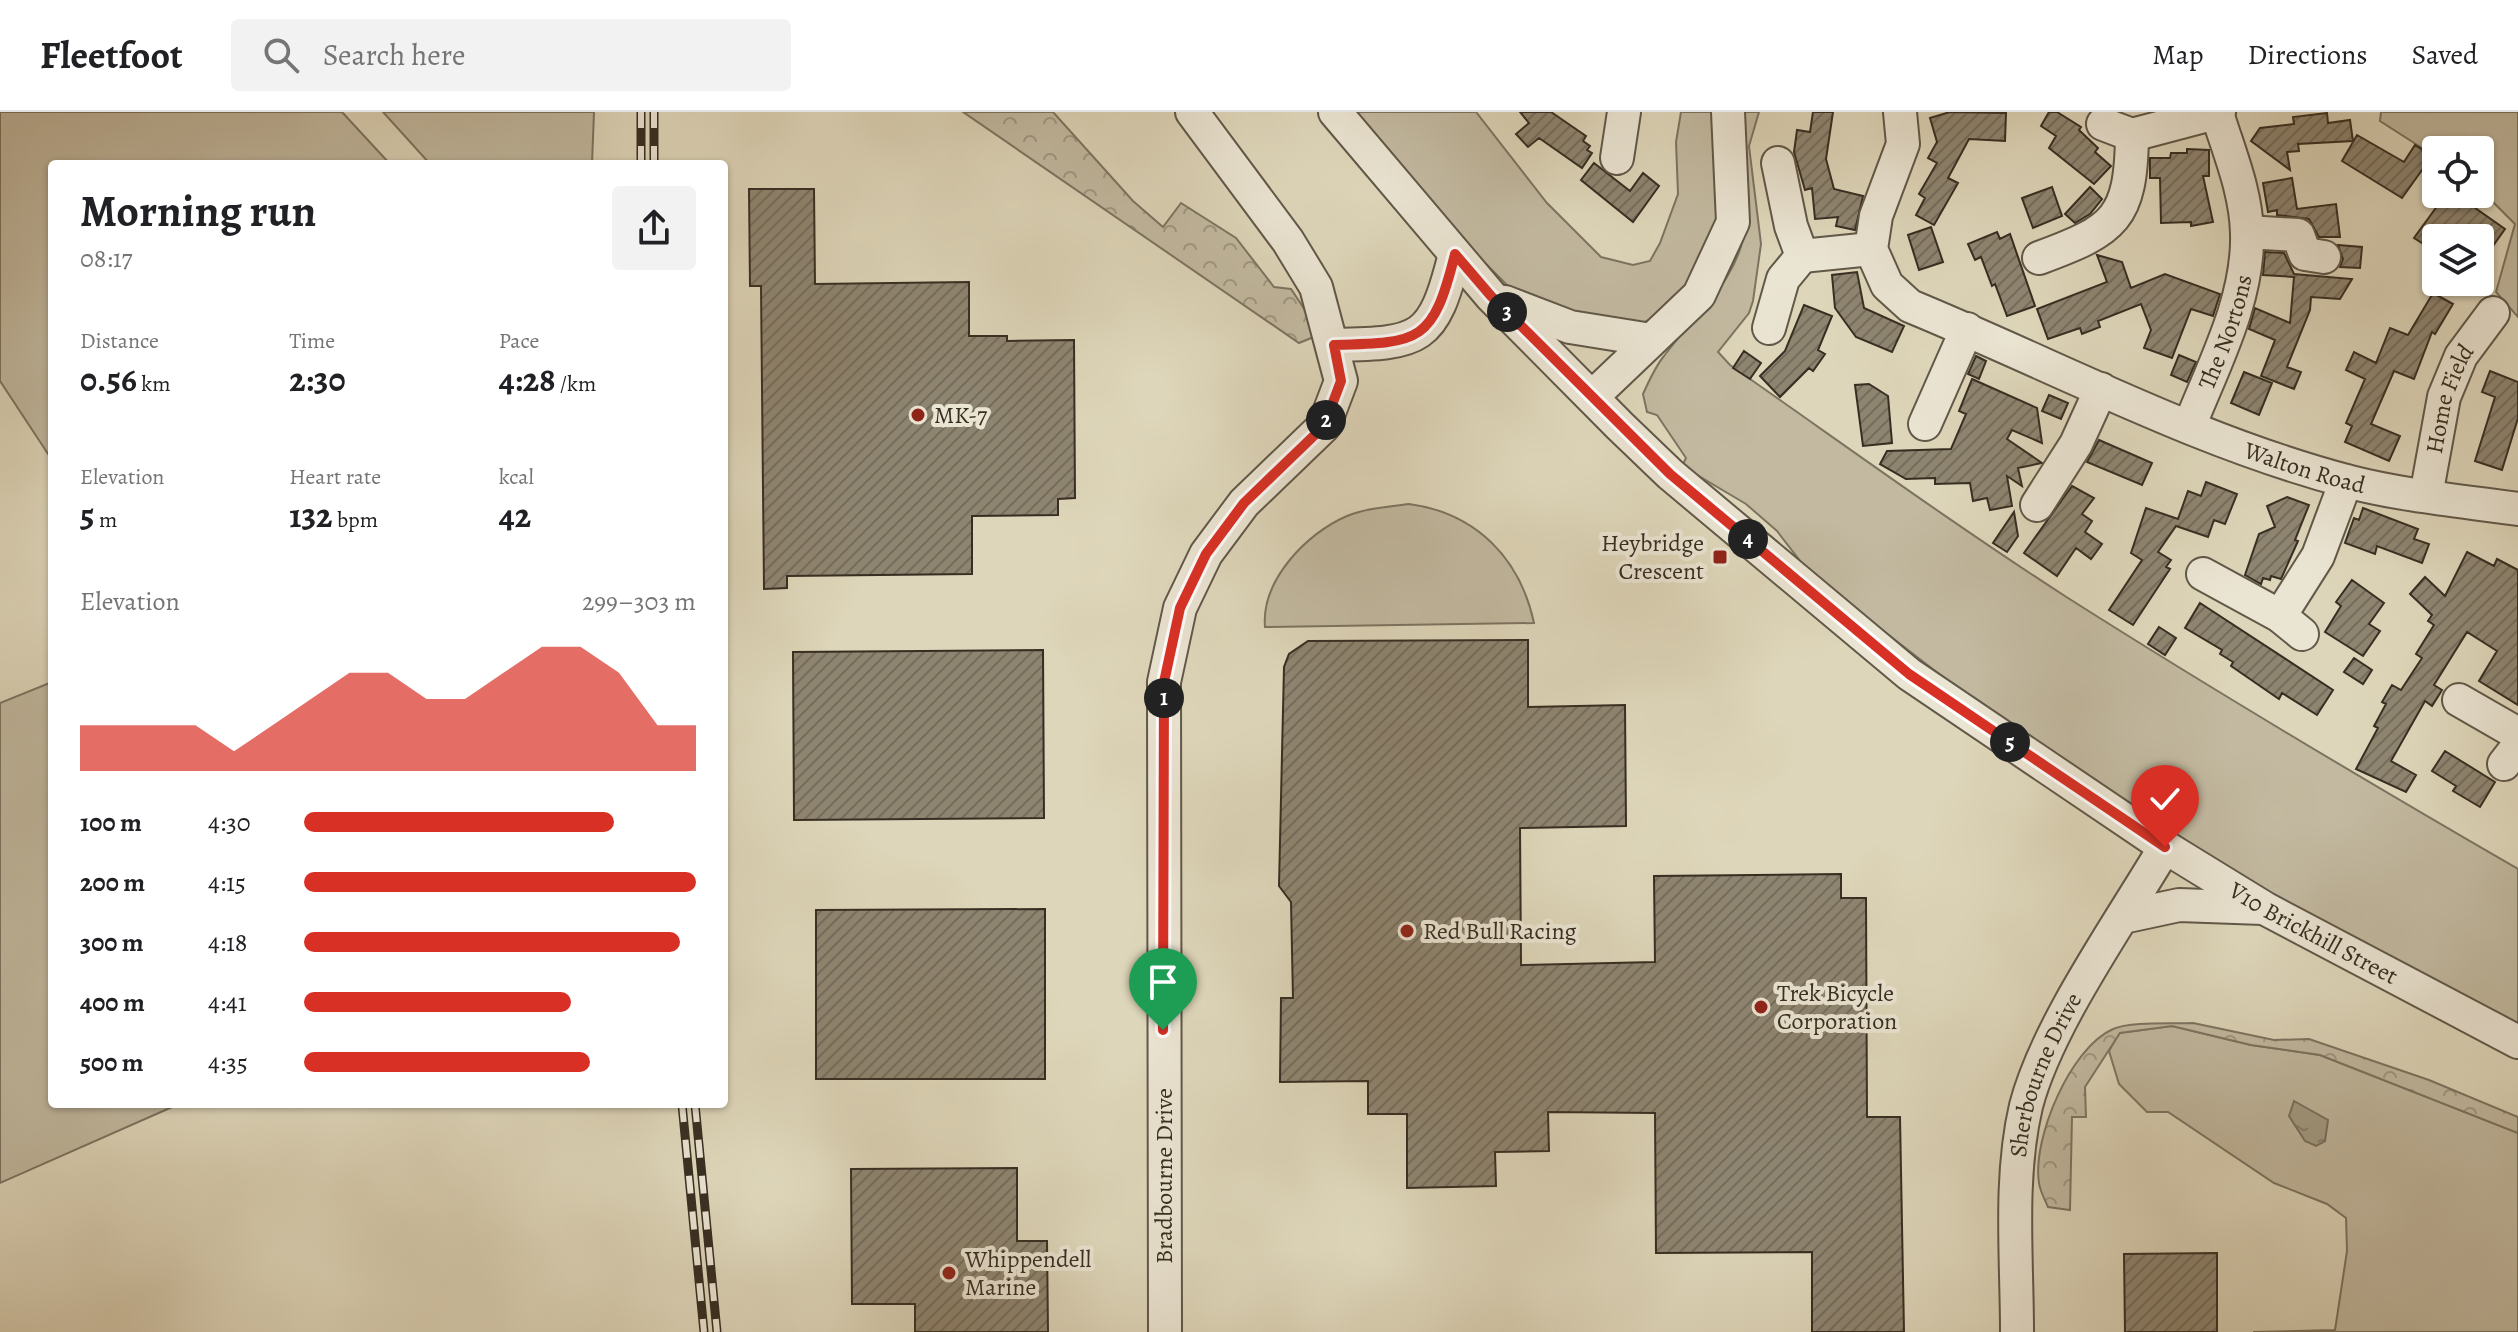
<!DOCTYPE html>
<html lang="en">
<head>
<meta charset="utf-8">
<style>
  body { margin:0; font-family:Alegreya,serif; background:#f2f2f2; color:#202124; height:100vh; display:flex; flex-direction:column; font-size:30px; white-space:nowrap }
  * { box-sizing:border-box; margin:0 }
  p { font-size:26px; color:#757577 }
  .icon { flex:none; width:44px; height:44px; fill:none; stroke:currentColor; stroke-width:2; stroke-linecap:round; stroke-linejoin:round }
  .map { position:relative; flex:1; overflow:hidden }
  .side { position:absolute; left:48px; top:48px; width:680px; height:948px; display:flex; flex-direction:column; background:#fff; border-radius:8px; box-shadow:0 2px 6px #0004 }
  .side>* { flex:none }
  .fabs { position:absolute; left:2422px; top:24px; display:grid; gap:16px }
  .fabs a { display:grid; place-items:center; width:72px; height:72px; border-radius:8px; background:#fff; box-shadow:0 2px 6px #0004; font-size:40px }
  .pin { position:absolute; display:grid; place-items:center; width:68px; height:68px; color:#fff; margin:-82px -34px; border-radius:50% 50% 50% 0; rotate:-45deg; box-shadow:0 0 8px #0007 }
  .pin .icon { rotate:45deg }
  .km { position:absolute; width:40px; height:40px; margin:-20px; border-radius:50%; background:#222; color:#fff; font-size:22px; line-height:40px; text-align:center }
  .round { display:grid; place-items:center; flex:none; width:84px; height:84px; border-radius:8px; background:#f2f2f2 }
  .overview { display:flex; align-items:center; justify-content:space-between; height:136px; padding:0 32px }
  h1 { font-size:44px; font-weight:600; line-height:60px }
  .figures { display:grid; grid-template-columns:repeat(3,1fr); gap:12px; height:136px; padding:8px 32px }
  .figures div { display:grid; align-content:center }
  .figures b { font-size:34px; font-weight:600 }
  .figures small { font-size:22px; font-weight:400 }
  .figures p { font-size:22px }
  .chart { height:224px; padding:16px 32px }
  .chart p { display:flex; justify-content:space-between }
  .chart svg { width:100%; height:144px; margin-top:8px; fill:#d93025; opacity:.7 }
  ul { padding:0 32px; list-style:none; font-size:26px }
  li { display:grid; grid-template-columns:128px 96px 1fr; align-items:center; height:60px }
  li i { height:20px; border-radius:10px; background:#d93025 }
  header { display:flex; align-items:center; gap:48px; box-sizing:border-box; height:112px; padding:0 40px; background:#fff; border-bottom:2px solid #e0e0e0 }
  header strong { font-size:38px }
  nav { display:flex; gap:44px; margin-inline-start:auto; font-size:28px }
  .search { width:560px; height:72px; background:#f2f2f2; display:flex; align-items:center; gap:20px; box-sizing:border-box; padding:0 28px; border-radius:8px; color:#757577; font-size:30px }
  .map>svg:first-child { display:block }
  .grass { fill:#c2b9a0; stroke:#7c7461; stroke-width:2 }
  .forest { fill:url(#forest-crowns); stroke:#7c7461; stroke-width:2 }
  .water { fill:url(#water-ripples); stroke:#79715e; stroke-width:2 }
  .building { fill:url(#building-hatch); stroke:#372e22; stroke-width:2 }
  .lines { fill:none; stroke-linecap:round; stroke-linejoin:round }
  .minor-casing { stroke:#615848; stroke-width:36 }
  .minor { stroke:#eae4d2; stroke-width:32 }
  .rail-casing { stroke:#372e22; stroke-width:9 }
  .rail { stroke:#eae4d2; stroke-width:6; stroke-dasharray:18; stroke-linecap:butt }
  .route-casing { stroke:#fff; stroke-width:16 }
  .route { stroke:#d93025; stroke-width:10 }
  .poi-dot { fill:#8f2418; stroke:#eae4d2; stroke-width:3 }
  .labels { text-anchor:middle; stroke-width:8; stroke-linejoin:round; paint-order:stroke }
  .street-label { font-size:24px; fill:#372e22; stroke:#eae4d2 }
  .poi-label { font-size:24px; fill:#372e22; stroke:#eae4d2; text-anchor:start }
</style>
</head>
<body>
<header>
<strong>Fleetfoot</strong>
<div class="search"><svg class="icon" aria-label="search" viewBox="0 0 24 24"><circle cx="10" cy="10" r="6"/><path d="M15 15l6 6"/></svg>Search here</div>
<nav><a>Map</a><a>Directions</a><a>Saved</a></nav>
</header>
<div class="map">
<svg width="2518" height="1220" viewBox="0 0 2518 1220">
  <defs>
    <pattern id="forest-crowns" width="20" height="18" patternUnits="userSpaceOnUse" patternTransform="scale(2)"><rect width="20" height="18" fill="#c2b9a0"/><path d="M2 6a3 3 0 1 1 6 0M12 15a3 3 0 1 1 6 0" fill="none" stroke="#9e9782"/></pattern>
    <pattern id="water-ripples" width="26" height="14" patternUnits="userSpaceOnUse" patternTransform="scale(2)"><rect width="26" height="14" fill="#a59d86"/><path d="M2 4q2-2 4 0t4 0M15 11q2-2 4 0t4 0" fill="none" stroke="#87806d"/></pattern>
    <pattern id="building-hatch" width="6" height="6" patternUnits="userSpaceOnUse" patternTransform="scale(2)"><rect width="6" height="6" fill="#8e8571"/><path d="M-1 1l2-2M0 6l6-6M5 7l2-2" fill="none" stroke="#756d5c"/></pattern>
  </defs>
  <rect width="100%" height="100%" fill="#ded6ba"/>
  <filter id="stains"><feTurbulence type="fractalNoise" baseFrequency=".0025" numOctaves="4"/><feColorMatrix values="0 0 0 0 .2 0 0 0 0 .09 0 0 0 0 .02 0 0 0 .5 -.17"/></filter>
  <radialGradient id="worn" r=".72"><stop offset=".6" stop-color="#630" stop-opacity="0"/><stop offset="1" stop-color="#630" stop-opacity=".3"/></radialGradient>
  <!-- grass -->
  <path class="grass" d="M0,0H342L390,52H52V348L0,269Z
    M383,0H594L592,52H430Z
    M1354,0H1476L1547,91L1601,145L1633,153L1650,149L1660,131L1678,82L1676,30L1681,0H1718L1719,90L1714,121L1693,171L1656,205L1635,214L1537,195L1506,172L1425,91Z
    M1745,0H1759L1749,34L1761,132L1753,189L1749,201L1718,240L1730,253C1842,331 1953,412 2068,486C2216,580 2366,669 2518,757V915L2252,771L1987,599L1811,463L1777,419L1746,392L1682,354L1686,346L1657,303L1647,300L1643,282C1649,269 1655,255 1664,244C1695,202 1741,167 1746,110C1749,73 1738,38 1745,0Z
    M2381,0H2518V205L2496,180L2515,112L2480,77V38H2436V45L2380,9Z
    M1409,392C1476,401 1520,446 1534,511L1265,515C1261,468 1307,421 1347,404C1367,396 1388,395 1409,392Z
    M52,570V992H179L0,1071V591Z
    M2172,914L2251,933L2320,943L2518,1021V1220H2253L2335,1218L2347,1139L2346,1106L2327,1092L2274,1071L2168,1000H2147L2119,972L2109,939L2119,921Z"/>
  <!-- forest -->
  <path class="forest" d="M963,0H1053L1133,89L1163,115L1181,91L1236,126L1274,175L1291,177L1321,222L1299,231Z
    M2193,911L2274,928L2309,927L2429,968L2518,1005V1021L2320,943L2251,933L2172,914L2120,921L2085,975L2086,1005H2072L2070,1098L2048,1095C2045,1088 2040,1079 2039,1071C2032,1027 2070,936 2113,917C2130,909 2173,912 2193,911Z"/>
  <!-- water -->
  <path class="water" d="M2294,989L2328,1008L2325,1029L2316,1034L2305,1029L2289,1004Z"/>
  <!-- building -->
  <path class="building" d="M1520,0H1551L1586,24L1583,29L1590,34L1587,38L1592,41L1582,56L1539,26L1528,35L1516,22L1529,11Z
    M1813,0H1833L1826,47L1834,77L1863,84L1855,118L1836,114L1838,105L1815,107L1812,76L1805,78L1794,40L1797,18L1810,20Z
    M1950,0L2006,1L2005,29L1969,27L1948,66L1958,71L1934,113L1916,103L1925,86L1919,82L1937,51L1928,46L1937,30L1930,6Z
    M2049,0H2057L2081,15L2079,18L2098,36L2095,40L2111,54L2094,72L2049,36L2056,24L2041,14Z
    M2327,1L2328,11L2350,8L2353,29L2298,32L2299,39L2287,40L2290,58L2251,29L2260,16L2294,12L2293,5Z
    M2357,23L2404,50L2415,33L2432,44L2402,86L2342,49Z
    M2187,37L2209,38V64H2203L2213,110L2191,114V110L2161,111L2160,66H2150V46H2170L2171,41H2187Z
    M1594,51L1630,79L1643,61L1659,74L1633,110L1581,68Z
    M2292,66L2297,97L2336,92L2340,125H2319L2309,107L2277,103V98L2268,100L2263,71Z
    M2052,75L2062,104L2033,116L2022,86Z
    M2090,75L2102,87L2090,102L2075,111L2065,102Z
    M749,77H814L815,172L969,170V224H1007V229L1074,228L1075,386L1058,387V403L972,404V462L787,464V476L764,477L761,174H750Z
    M2446,82H2480L2471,93L2505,117L2490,138L2480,131V126H2436V140L2414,126Z
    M1931,115L1943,150L1919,158L1908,123Z
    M1997,120L2000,127L2010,122L2035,194L2007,204L1995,172L1992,174L1981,145L1975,148L1968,132Z
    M2338,133L2362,135L2360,156L2340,155L2343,147Z
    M2265,140L2284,141L2294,162L2352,167L2340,187L2311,185L2310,198L2287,255L2301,260L2294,277L2261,264L2275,228L2249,217L2255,196L2290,211L2294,165L2263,163Z
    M2097,143L2122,150L2131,176L2165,162L2220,182L2213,204L2191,197L2172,246L2144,236L2151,218L2141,192L2098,209L2100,215L2082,222L2080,216L2048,227L2037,197L2107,170Z
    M1857,160L1864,196L1904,214L1892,240L1856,225L1835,196L1832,163Z
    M2433,181L2453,192L2435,222L2432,220L2414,267L2394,259L2371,312L2400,324L2389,349L2345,330L2352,314L2346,311L2365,267L2346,258L2354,240L2376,251L2390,216L2408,223Z
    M1804,193L1832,204L1818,238L1825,242L1813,259L1809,256L1780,285L1760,264L1785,239Z
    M1744,239L1761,251L1750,267L1733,256Z
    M2179,243L2196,250L2187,270L2171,263Z
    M1976,244L1986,249L1979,267L1968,262Z
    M2490,259L2518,270V306L2502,358L2475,349L2495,285L2482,280Z
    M2244,260L2272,271L2259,303L2231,291Z
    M1972,267L2037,296L2042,331L2012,318L2007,327L2042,351L2018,356L2022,374L2007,364L2012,394L1990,398L1987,386L1973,389L1970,371L1935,372V366L1906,367L1880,352L1887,339L1951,337L1966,302L1959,299Z
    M1869,272L1888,284L1892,331L1863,334L1855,273Z
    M2049,283L2068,291L2061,307L2042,299Z
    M2099,328L2152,351L2142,373L2087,350Z
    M2206,370L2237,382L2225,412L2214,408L2208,425L2176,414L2158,440L2171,448L2166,455L2170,457L2133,513L2109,498L2142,448L2131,441L2146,396L2178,407L2188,379L2201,384Z
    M2072,374L2094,386L2082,402L2092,409L2085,420L2102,432L2091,447L2076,436L2057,464L2024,441Z
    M2287,385L2309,393L2295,428L2298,429L2281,467L2271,464L2270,468L2263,466L2261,472L2245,463L2259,422L2275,415L2267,394Z
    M2363,396L2418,417L2414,427L2429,432L2422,451L2377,434L2375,442L2345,431L2354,406L2359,408Z
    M2014,400L2018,424L2007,440L1993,431Z
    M2467,440L2494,454L2497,447L2518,458V593L2479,569L2497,539L2467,520L2434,573L2442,578L2432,594L2425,589L2391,649L2416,663L2406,680L2356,657L2378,616L2374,614L2386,592L2382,590L2392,573L2401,578L2422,546L2416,542L2434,513L2428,509L2432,503L2410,482L2425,465L2445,484Z
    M2352,468L2384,491L2369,512L2380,519L2363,544L2325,520L2341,494L2336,490Z
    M2200,491L2333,578L2317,603L2282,581L2279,587L2231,554L2233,550L2220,542L2222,538L2185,516Z
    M2159,515L2176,526L2165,543L2148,532Z
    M1528,528V595L1625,593L1626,714L1520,716L1521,853L1655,850L1654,764L1841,762V786H1866L1867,1005H1900L1904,1220H1812V1140L1656,1141L1655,1001L1548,1000L1549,1039L1495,1040L1496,1074L1407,1076V1002H1368V969L1280,970L1281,886H1293L1291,790L1279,774L1284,555L1289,542L1308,529Z
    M1043,538L1044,706L794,708L793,540Z
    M2354,546L2372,558L2363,572L2344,560Z
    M2445,639L2495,670L2480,695L2453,679L2456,674L2432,659Z
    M1045,797V967H816V798Z
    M1017,1056V1129H1047L1048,1220H915V1192H852L851,1057Z
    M2217,1141V1220H2125L2124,1142Z"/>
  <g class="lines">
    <defs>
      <g id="minor">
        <path id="s1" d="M1335,0L1491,184L1620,314L1670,362L1909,562L2165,735L2266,797L2518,930"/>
        <path id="s2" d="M1900,0L1903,32L1876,104L1871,137L1887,173L1910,194C2056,254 2197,330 2350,370C2405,384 2462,389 2518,397"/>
        <path d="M2132,23L2219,0"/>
        <path d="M1617,46L1624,0"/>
        <path d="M2247,120L2298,123L2305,142L2324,145"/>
        <path d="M1802,144L1871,137"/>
        <path d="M2039,146C2115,118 2131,107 2132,23L2103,12"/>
        <path d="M1505,190L1570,215L1651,228"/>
        <path d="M1769,216L1783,167L1802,144L1791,114L1778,51"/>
        <path d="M1334,233C1421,231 1433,230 1455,142"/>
        <path d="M1592,285L1699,183L1733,110L1728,0"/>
        <path d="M1925,312L1967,217"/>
        <path id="s3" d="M2189,315C2213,254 2249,188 2247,121C2246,79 2229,40 2217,1"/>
        <path id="s4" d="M2426,384L2444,285L2461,244L2493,201"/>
        <path d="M2037,393L2076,332L2101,277"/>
        <path d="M2203,462L2280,504L2302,522"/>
        <path d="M2280,504L2318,444L2346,369"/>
        <path d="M2459,588L2518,622"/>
        <path d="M2504,652L2518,634"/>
        <path d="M2123,805L2179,793L2263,796"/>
        <path d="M1165,1220L1164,570L1180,496L1206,442L1244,391L1324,314L1341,269L1316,175L1288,129L1192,0"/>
        <path id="s5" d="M2017,1220C2017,1146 2009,1066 2026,994C2047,913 2122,808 2165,735"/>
      </g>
    </defs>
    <!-- minor casing -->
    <use href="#minor" class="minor-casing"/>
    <!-- minor -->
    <use href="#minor" class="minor"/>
    <defs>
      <path id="rail" d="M641,52V0
        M654,52V0
        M682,992L704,1220
        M695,992L717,1220"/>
    </defs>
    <!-- rail casing -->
    <use href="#rail" class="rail-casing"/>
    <!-- rail -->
    <use href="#rail" class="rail"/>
  </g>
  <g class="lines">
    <defs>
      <path id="route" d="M1163,918L1164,570L1180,496L1206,442L1244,391L1324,314L1341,269L1334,233C1421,231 1433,230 1455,142L1491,184L1670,362L1909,562L2165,735"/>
    </defs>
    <!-- route casing -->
    <use href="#route" class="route-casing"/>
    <!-- route -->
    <use href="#route" class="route"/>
  </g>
  <!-- markers -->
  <g class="poi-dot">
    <circle cx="918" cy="303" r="8"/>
    <rect x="1712" y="437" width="16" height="16" rx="4"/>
    <circle cx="1407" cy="819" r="8"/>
    <circle cx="1761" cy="895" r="8"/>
    <circle cx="949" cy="1161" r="8"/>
  </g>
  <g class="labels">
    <!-- street labels -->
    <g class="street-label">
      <text dy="8" stroke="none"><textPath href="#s3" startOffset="102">The Nortons</textPath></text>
      <text dy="8" stroke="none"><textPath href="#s4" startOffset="100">Home Field</textPath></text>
      <text dy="8" stroke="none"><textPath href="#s2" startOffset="640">Walton Road</textPath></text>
      <text dy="8" stroke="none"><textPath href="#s1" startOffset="1286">V10 Brickhill Street</textPath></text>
      <text dy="8" stroke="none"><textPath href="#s5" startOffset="262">Sherbourne Drive</textPath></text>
      <text transform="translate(1164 1064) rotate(-90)" y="8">Bradbourne Drive</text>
    </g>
    <!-- poi labels -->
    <g class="poi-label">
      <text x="934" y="311">MK-7</text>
      <text x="1704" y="439" text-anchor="end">Heybridge<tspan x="1704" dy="28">Crescent</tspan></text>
      <text x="1423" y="827">Red Bull Racing</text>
      <text x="1777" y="889">Trek Bicycle<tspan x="1777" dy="28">Corporation</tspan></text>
      <text x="965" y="1155">Whippendell<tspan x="965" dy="28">Marine</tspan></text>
    </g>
  </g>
  <rect width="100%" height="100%" filter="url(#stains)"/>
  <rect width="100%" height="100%" fill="url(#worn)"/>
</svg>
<div class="fabs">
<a><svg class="icon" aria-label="locate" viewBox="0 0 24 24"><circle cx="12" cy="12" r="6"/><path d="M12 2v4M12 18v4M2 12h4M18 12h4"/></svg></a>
<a><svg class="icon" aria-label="layers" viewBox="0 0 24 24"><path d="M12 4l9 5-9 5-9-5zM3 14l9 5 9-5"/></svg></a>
</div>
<div class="pin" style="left:1163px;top:918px;background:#1e9e55"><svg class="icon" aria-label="arrive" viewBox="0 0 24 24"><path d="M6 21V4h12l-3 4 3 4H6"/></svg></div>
<div class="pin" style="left:2165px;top:735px;background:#d93025"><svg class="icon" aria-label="check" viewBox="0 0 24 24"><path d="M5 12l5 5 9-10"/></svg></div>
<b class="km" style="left:1164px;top:586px">1</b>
<b class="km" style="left:1326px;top:308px">2</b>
<b class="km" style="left:1507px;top:200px">3</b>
<b class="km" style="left:1748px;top:427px">4</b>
<b class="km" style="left:2010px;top:630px">5</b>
<section class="side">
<div class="overview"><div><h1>Morning run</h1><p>08:17</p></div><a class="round"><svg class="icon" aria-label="share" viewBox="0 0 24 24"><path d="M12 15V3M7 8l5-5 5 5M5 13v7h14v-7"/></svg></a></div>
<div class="figures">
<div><p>Distance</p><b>0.56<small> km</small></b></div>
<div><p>Time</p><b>2:30</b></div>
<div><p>Pace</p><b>4:28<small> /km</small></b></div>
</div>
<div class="figures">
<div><p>Elevation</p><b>5<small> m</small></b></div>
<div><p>Heart rate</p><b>132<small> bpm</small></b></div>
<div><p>kcal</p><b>42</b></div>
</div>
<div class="chart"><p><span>Elevation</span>299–303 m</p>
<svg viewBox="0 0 160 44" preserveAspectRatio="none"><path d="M0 44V30L10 30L20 30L30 30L40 38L50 30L60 22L70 14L80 14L90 22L100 22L110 14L120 6L130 6L140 14L150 30L160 30V44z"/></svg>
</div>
<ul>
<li><b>100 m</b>4:30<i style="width:79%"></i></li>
<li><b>200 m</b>4:15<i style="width:100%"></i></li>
<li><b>300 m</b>4:18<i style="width:96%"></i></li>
<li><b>400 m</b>4:41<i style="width:68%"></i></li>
<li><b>500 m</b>4:35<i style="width:73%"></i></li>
</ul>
</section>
</div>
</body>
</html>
